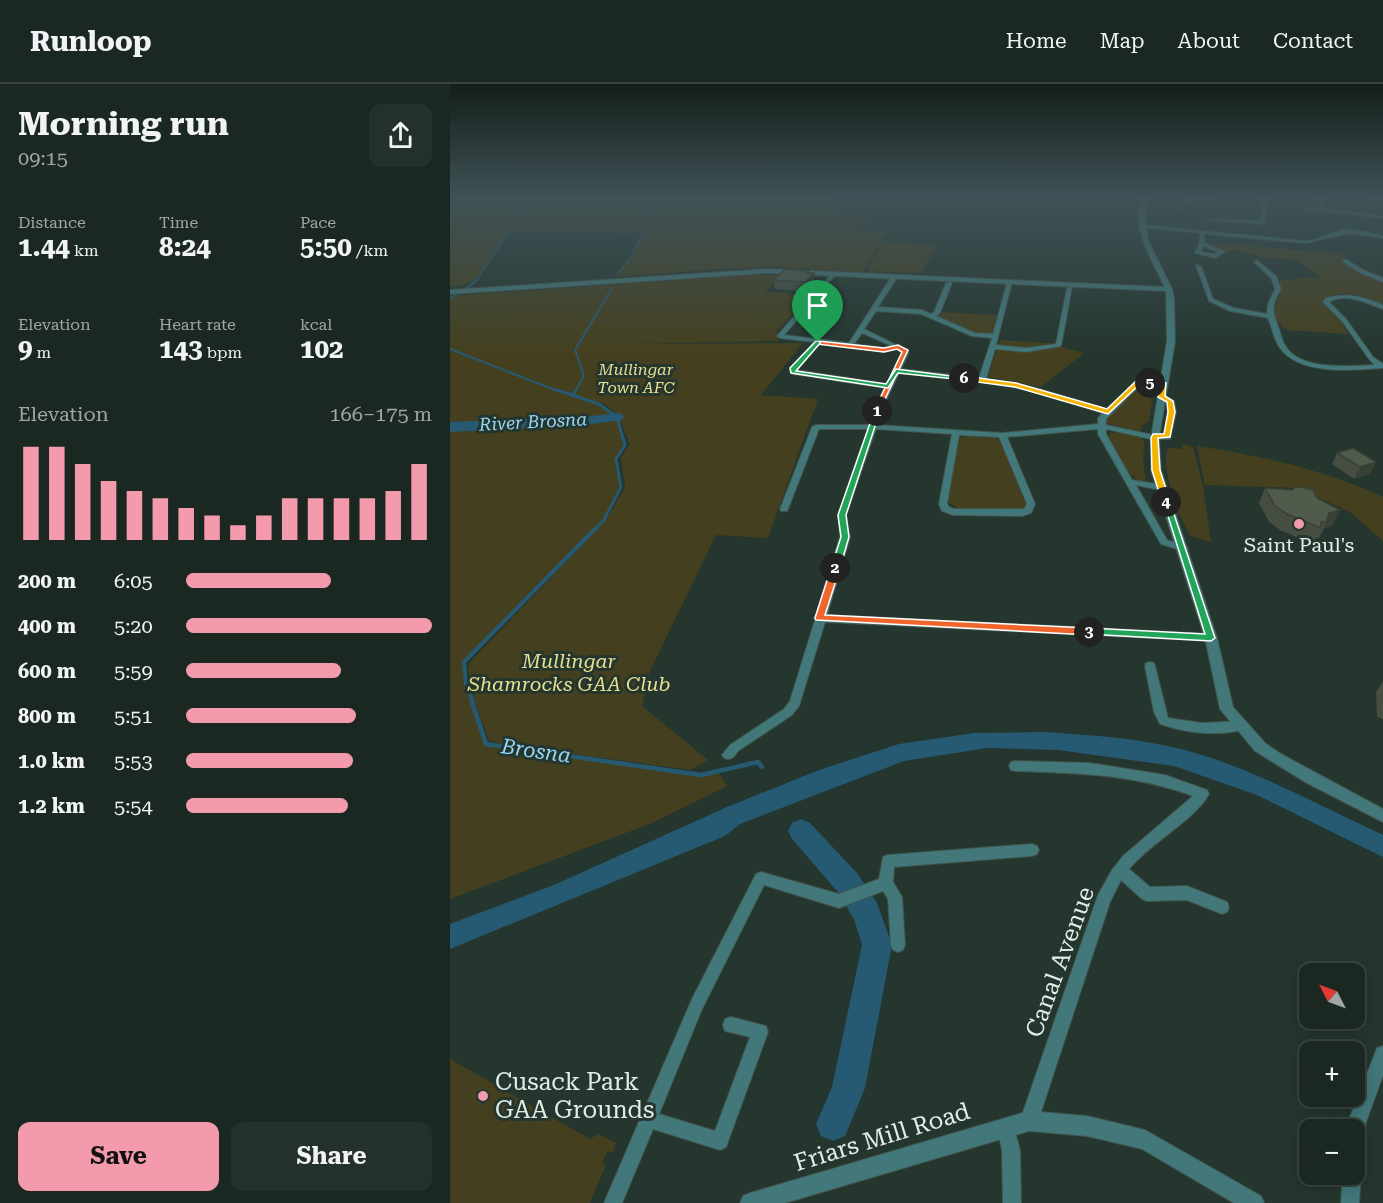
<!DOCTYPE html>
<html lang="en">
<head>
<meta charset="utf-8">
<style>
  body { margin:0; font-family:"Roboto Serif",serif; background:#24302a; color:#f1f3f6; height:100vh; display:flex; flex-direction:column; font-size:22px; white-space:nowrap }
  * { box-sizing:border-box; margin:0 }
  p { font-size:20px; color:#a0a6a5 }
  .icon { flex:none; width:33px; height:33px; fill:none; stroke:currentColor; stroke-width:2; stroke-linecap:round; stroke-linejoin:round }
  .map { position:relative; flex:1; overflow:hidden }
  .panel { display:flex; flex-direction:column; background:#1b2822; width:450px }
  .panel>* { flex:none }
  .needle { width:39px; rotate:312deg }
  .tools { position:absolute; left:849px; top:879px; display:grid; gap:12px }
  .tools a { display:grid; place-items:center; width:66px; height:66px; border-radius:12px; background:#1b2822; box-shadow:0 3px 15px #0003,0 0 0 2px #394440; font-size:30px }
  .pin { position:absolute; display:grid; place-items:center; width:51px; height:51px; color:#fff; margin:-62px -26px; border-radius:50% 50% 50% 0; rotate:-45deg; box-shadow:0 0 6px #0007 }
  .pin .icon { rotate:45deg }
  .km { position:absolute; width:30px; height:30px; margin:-15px; border-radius:50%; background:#222; color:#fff; font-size:16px; line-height:30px; text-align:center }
  .round { display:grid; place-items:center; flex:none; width:63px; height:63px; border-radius:12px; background:#24302a }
  .headline { display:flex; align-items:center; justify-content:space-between; height:102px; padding:0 18px }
  h1 { font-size:33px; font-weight:700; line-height:45px }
  .figures { display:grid; grid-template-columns:repeat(3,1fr); gap:9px; height:102px; padding:6px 18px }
  .figures div { display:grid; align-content:center }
  .figures b { font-size:26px; font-weight:700 }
  .figures small { font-size:16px; font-weight:400 }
  .figures p { font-size:16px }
  .chart { height:168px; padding:12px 18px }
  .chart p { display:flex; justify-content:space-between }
  .chart svg { width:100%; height:108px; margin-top:6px; stroke:#f39aac; stroke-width:6 }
  .button { display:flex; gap:12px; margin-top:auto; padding:12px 18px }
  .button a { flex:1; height:69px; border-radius:12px; background:#f39aac; color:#111; font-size:24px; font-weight:700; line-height:69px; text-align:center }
  .button a+a { background:#24302a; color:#f1f3f6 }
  ul { padding:0 18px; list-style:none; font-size:20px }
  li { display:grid; grid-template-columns:96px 72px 1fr; align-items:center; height:45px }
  li i { height:15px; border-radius:8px; background:#f39aac }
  header { display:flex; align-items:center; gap:36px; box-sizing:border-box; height:84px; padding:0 30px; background:#1b2822; border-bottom:2px solid #394440 }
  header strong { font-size:28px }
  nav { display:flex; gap:33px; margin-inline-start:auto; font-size:21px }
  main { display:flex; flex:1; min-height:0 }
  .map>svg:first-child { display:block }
  .green { fill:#44401f }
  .water { fill:#265a73 }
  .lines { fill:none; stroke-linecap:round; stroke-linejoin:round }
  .stream-far4 { stroke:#265a73; stroke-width:1.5 }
  .stream-far3 { stroke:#265a73; stroke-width:2 }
  .stream-far2 { stroke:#265a73; stroke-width:3 }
  .stream-far1 { stroke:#265a73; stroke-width:4 }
  .stream { stroke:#265a73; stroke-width:4.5 }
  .river { fill:#265a73; fill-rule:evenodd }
  .minor-casing { stroke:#42534c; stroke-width:2 }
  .tertiary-casing { stroke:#42534c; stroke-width:2 }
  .minor { fill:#42787a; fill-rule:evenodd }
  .tertiary { fill:#42787a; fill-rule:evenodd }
  .wall { fill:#464e41 }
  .shaded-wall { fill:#394035 }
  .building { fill:#515b4c; stroke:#394035; stroke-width:1.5 }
  .split-1 { fill:#f0652b; stroke:#fff; stroke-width:1.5 }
  .split-2 { fill:#22a559; stroke:#fff; stroke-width:1.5 }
  .split-3 { fill:#f0652b; stroke:#fff; stroke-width:1.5 }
  .split-4 { fill:#22a559; stroke:#fff; stroke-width:1.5 }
  .split-5 { fill:#f5b400; stroke:#fff; stroke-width:1.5 }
  .split-6 { fill:#f5b400; stroke:#fff; stroke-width:1.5 }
  .split-7 { fill:#22a559; stroke:#fff; stroke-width:1.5 }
  .poi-dot { fill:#f39aac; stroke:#24362e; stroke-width:2 }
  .labels { text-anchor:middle; stroke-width:6; stroke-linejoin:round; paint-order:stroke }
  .far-park-label { font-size:16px; font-style:italic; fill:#e7df91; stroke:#24362e }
  .far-water-label { font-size:18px; font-style:italic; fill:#96d6f6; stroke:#24362e }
  .poi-label { font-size:20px; fill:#e2ede8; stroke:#24362e }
  .park-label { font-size:20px; font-style:italic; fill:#e7df91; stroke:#24362e }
  .water-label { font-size:21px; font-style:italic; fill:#96d6f6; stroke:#24362e }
  .near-street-label { font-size:24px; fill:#e2ede8; stroke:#24362e }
  .near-poi-label { font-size:24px; fill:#e2ede8; stroke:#24362e; text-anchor:start }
</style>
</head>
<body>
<header>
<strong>Runloop</strong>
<nav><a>Home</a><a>Map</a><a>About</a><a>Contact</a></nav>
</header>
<main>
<section class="panel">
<div class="headline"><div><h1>Morning run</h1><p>09:15</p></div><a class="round"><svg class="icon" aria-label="share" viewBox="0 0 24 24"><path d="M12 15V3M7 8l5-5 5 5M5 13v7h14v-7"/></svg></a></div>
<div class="figures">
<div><p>Distance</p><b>1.44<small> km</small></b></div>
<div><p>Time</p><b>8:24</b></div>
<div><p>Pace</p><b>5:50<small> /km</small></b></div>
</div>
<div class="figures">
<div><p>Elevation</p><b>9<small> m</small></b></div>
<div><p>Heart rate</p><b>143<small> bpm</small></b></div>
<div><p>kcal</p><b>102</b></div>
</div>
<div class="chart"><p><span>Elevation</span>166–175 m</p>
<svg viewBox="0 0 160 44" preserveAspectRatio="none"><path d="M5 44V6M15 44V6M25 44V13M35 44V20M45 44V24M55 44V27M65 44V31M75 44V34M85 44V38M95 44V34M105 44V27M115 44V27M125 44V27M135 44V27M145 44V24M155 44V13"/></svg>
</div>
<ul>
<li><b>200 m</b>6:05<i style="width:59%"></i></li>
<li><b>400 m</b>5:20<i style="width:100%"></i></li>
<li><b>600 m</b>5:59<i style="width:63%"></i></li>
<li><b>800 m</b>5:51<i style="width:69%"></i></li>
<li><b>1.0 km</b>5:53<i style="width:68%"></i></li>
<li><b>1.2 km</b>5:54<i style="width:66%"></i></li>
</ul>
<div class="button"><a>Save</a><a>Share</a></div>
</section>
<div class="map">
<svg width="933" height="1119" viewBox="0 0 933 1119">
  <rect width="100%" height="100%" fill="#24362e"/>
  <!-- green -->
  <path class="green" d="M0,113H382L377,118L400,130L417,131L408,145L437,147L413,188L309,182L307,184L267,185L166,193L180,174L193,149L58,147C39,173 36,201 0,203Z
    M432,157H434L487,161L472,189L417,187Z
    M777,160L890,170L897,175L890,176L918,193L933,198V221C910,211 900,205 875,214L872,219L890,236L898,250L836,246L823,232L831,205L829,196L871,193L846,175L816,174L786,166L777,168L761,161Z
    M300,191H331L315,207L360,211L326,248L329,257L177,260L353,259L311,311L368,315L318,454L266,451L199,589L192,622L258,676L240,686L52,660L39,656C31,633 16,603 19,579L156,436L175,403L171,373L180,360C171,339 167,320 142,317L167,333L175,361L166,375L171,403L154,436L14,578L16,599L36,660L251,691L268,688L277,702L202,739L0,815V212Z
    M493,228L547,231L542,251L526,249L487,232Z
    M550,256L598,259L634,269L591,303L538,293Z
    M698,301L704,303L699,337L693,341L690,348L656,339V334L687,304Z
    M669,348L690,352L694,357L693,379L696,398C676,396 667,369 658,354L660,349Z
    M516,352L545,353L550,357L576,421L571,426L508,424L498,418L508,355Z
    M732,360L743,363L753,403L761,458L741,452C729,436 710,382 718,364L732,365Z
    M747,362C812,372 873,385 933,413V457L900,428L848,404L755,401Z
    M0,975L140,1055L148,1050L166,1059L163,1069L158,1067L152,1078L156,1081L140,1119H0Z"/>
  <!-- water -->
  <path class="water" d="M595,648C641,651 687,654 731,665C801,683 868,721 933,751V773L807,711L724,682L608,666L537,664L454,677L290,740L275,752L0,865V840L104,801L277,723L369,686L449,660L524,649Z"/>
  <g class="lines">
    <!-- stream-far4 -->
    <path class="stream-far4" d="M167,191L180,174L213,113
      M22,199L27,196L80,113"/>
    <!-- stream-far3 -->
    <path class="stream-far3" d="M0,215L25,198
      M0,265L110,308
      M125,308L134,292L125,266L162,204"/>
    <!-- stream-far2 -->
    <path class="stream-far2" d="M107,306L149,320L167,333L175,361L166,375L171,403L154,436L145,445
      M122,312L126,306"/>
    <!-- stream-far1 -->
    <path class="stream-far1" d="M23,619L16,599L14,578L147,443"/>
    <!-- stream -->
    <path class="stream" d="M22,618L36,660L251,691L308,678L312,683"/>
    <!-- river -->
    <path class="river" d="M167,329L172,330L174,333L172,336L135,341L0,348V338L135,333Z
      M351,735L360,739L407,789L427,819L442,861L415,1004L395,1052L383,1057L371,1052L366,1040L382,1003L412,861L404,835L387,807L342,755L338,747L342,739Z"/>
    <defs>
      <path id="minor" d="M757,113H767L732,120V125L728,124V118Z
        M806,113H811L816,116L815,140L758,136L760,135L811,137L812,117Z
        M866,113H870L874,124L933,132V134L853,125L855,123H869Z
        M919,113L933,116V118L919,114Z
        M692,141L856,157C870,156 881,148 894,146C907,145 921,149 933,152V154L900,149L856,159L754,150L755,159L775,168L765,174L745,169L749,160L750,149L690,143ZM753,162L768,168L764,170L751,168Z
        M807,176L826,192L831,205C821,222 822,227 829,245C831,251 832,257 836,263C852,287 900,282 925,281L919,275L892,237L873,218L876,214C897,208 914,213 933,221V225C916,219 896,208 879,218L896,235L923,273L933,280V284C904,286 850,292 830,264C824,256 822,243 818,234L780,227L759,217L746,181L751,182L763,215L784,224L817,230L818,220L825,205L821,194L804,178Z
        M893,176H897L913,186L933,194V198L909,188L893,178Z
        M384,187L386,190L334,251L399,259L440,195L443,193L446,195L428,223L472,226L481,230L484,228L496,199L499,197L502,199L490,229L486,232L525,249L543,250L557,199L562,198L546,261L576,264L606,260L617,204L622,203L611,262L576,268L545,265L536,295L586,304L657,325L687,297L715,299L716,300L713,302L691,300L656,335V341L703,351L714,350L718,328L717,318L707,313L711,311L724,317L726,328L720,355H708L705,356L656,345V350L682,396L713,401L714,403L710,406L686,401L717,456L736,462L738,464L733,467L711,460L648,350V345L557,353L585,420L581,429L572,432L503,431L492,427L489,420L502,350L426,345L396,431L400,453L377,531L761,550L766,554L765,557L375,538L349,622L342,631L288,667C284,673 281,677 274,674L272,671L280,661L334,625L340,617L365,536L364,534L366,531L390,453L388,431L418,345H369L338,425L337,427H331L330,425L362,343L366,341H420L422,329L435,304L343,290L340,288L341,284L364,258L330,254L327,252ZM426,227L471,230L522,252L542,254L529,294L451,285L459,268L458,267L414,245ZM412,249L442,262L434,264L404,260ZM370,259L434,268L447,265L452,269L437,300L346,286ZM449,289L532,298L583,307L653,329L648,334V340L552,349L427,341L430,329ZM509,351L549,353L577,420L574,425H504L499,423L497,420Z
        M700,578L704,579L705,582L718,634L752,639L791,637L795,639L797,642L795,645C768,653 736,649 710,640L704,628L695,582L696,579Z
        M565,677L640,679L715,691L757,706L759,710C745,736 700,759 679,785L700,803L737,802L777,818L779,823L777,828L772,830L737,816L697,817L692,815L671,796L660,818L588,1037L585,1043L579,1046L573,1043L570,1037L648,811L662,786L673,772L743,712C684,690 627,689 565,687L561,686L559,682L561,678Z
        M582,760L587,762L589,766L587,770L582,772L444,783L443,798L452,813L455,861L453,866L448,868L443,866L441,861L438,815L433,807L389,824L314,801L252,925L209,1030L265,1047L300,953L275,947L273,941L275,935L281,933L316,942L318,948L276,1063L270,1066L203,1045L172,1119H154L242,915L306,790L311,788L389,810L429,795L433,773L438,771Z
        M933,962V991L916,1038L913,1069L910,1075L904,1078V1046H898V1038L927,964Z
        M556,1034L562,1037L570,1066L571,1119H553L552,1066L547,1043L550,1037Z
        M904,1082L908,1084L911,1090L909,1119H891L893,1090H904Z"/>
      <path id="tertiary" d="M694,113H699L697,117L695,130L698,156L722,205L724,215L725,257L709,354L711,386L767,554L783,623L815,659L831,670L933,725V738L855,698L805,667L770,625L755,554L701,386V354L717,257L716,207L318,189L0,210V206L318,185L715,203C704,181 677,136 694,113Z
        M579,1027L637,1032L695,1046L811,1112L814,1119H784L692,1065L637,1052L579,1047L335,1119H290L293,1112L300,1109Z"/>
    </defs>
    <!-- minor casing -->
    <use href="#minor" class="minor-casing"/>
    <!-- tertiary casing -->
    <use href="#tertiary" class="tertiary-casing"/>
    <!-- minor -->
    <use href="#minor" class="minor"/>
    <!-- tertiary -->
    <use href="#tertiary" class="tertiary"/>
  </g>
  <!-- wall -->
  <path class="wall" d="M359,187L365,198L357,208L325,205L324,196Z
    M887,369L926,378L920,390L904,395L882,380Z
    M815,404L867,414L890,426L882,442L874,444L869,454H866L863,460L830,446L819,438L809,419Z
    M933,597V635L927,633L926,608Z"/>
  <!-- shaded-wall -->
  <path class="shaded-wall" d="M359,187V194L364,189L365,198L357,208L356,198L357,189Z
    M926,378L920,390L904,395L910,383Z
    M890,426L882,442L874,444L879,429Z"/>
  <!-- building -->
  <path class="building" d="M335,185L359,187L357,189H364L356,198L324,196Z
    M903,364L926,378L910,383L887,369Z
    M844,403H851L863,406L867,414L890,426L879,429L876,438H871V444L837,430L825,422L815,404L843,406Z"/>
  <!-- sky -->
  <linearGradient id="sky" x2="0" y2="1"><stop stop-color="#141e19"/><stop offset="0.42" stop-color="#3f5257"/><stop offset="1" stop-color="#3f5257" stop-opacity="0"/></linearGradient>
  <rect width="933" height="270" fill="url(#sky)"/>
  <!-- split-1 -->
  <path class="split-1" d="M368,257L434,264L448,261L458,266L429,328L424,327L452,268L447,265L434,268L366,260Z"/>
  <!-- split-2 -->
  <path class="split-2" d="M425,325L430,327L396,431L399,453L390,484L385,487L381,484L391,453L388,431Z"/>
  <!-- split-3 -->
  <path class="split-3" d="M385,481L390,484L375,531L639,544L644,548L639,551L366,536L365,534L381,484Z"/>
  <!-- split-4 -->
  <path class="split-4" d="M713,416L720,418L765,554L761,557L636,550V545L639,544L755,550Z"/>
  <!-- split-5 -->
  <path class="split-5" d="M700,297L716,299L715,312L723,317L725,328L720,353L708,354L710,386L720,418L716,420L712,418L702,386L701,354L703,350H714L718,328L717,318L708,313L710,302L697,300Z"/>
  <!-- split-6 -->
  <path class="split-6" d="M514,292L566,299L657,325L686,297L703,299L690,300L658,330L565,303L512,296Z"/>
  <!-- split-7 -->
  <path class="split-7" d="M366,257L371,258L346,287L436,300L446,285L517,294L514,296L448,289L438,304L341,289L340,284Z"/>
  <!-- markers -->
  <g class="poi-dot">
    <circle cx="849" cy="440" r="6"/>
    <circle cx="33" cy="1012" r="6"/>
  </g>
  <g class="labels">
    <!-- far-park labels -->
    <g class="far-park-label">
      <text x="186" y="291">Mullingar<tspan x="186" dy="18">Town AFC</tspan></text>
    </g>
    <!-- far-water labels -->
    <g class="far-water-label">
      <text transform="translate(83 338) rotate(-3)" y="6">River Brosna</text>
    </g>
    <!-- poi labels -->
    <g class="poi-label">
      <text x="849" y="468">Saint Paul's</text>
    </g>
    <!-- park labels -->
    <g class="park-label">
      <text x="119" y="584">Mullingar<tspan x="119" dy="23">Shamrocks GAA Club</tspan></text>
    </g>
    <!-- water labels -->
    <g class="water-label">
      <text transform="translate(86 667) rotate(8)" y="7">Brosna</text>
    </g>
    <!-- near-street labels -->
    <g class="near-street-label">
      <text transform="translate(610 878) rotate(-70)" y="8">Canal Avenue</text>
      <text transform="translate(432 1053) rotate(-17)" y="8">Friars Mill Road</text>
    </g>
    <!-- near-poi labels -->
    <g class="near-poi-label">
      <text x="45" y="1006">Cusack Park<tspan x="45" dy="28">GAA Grounds</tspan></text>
    </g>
  </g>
</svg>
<div class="tools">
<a><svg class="needle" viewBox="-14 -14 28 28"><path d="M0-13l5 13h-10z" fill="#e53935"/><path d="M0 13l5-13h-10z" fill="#a0a6a5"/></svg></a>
<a>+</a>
<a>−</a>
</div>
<div class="pin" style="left:368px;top:258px;background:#1e9e55"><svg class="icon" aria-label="arrive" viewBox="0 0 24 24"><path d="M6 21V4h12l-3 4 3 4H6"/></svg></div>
<b class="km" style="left:427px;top:327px">1</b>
<b class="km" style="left:385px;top:484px">2</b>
<b class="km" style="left:639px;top:548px">3</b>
<b class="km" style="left:716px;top:418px">4</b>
<b class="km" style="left:700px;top:299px">5</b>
<b class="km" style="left:514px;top:294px">6</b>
</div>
</main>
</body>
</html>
